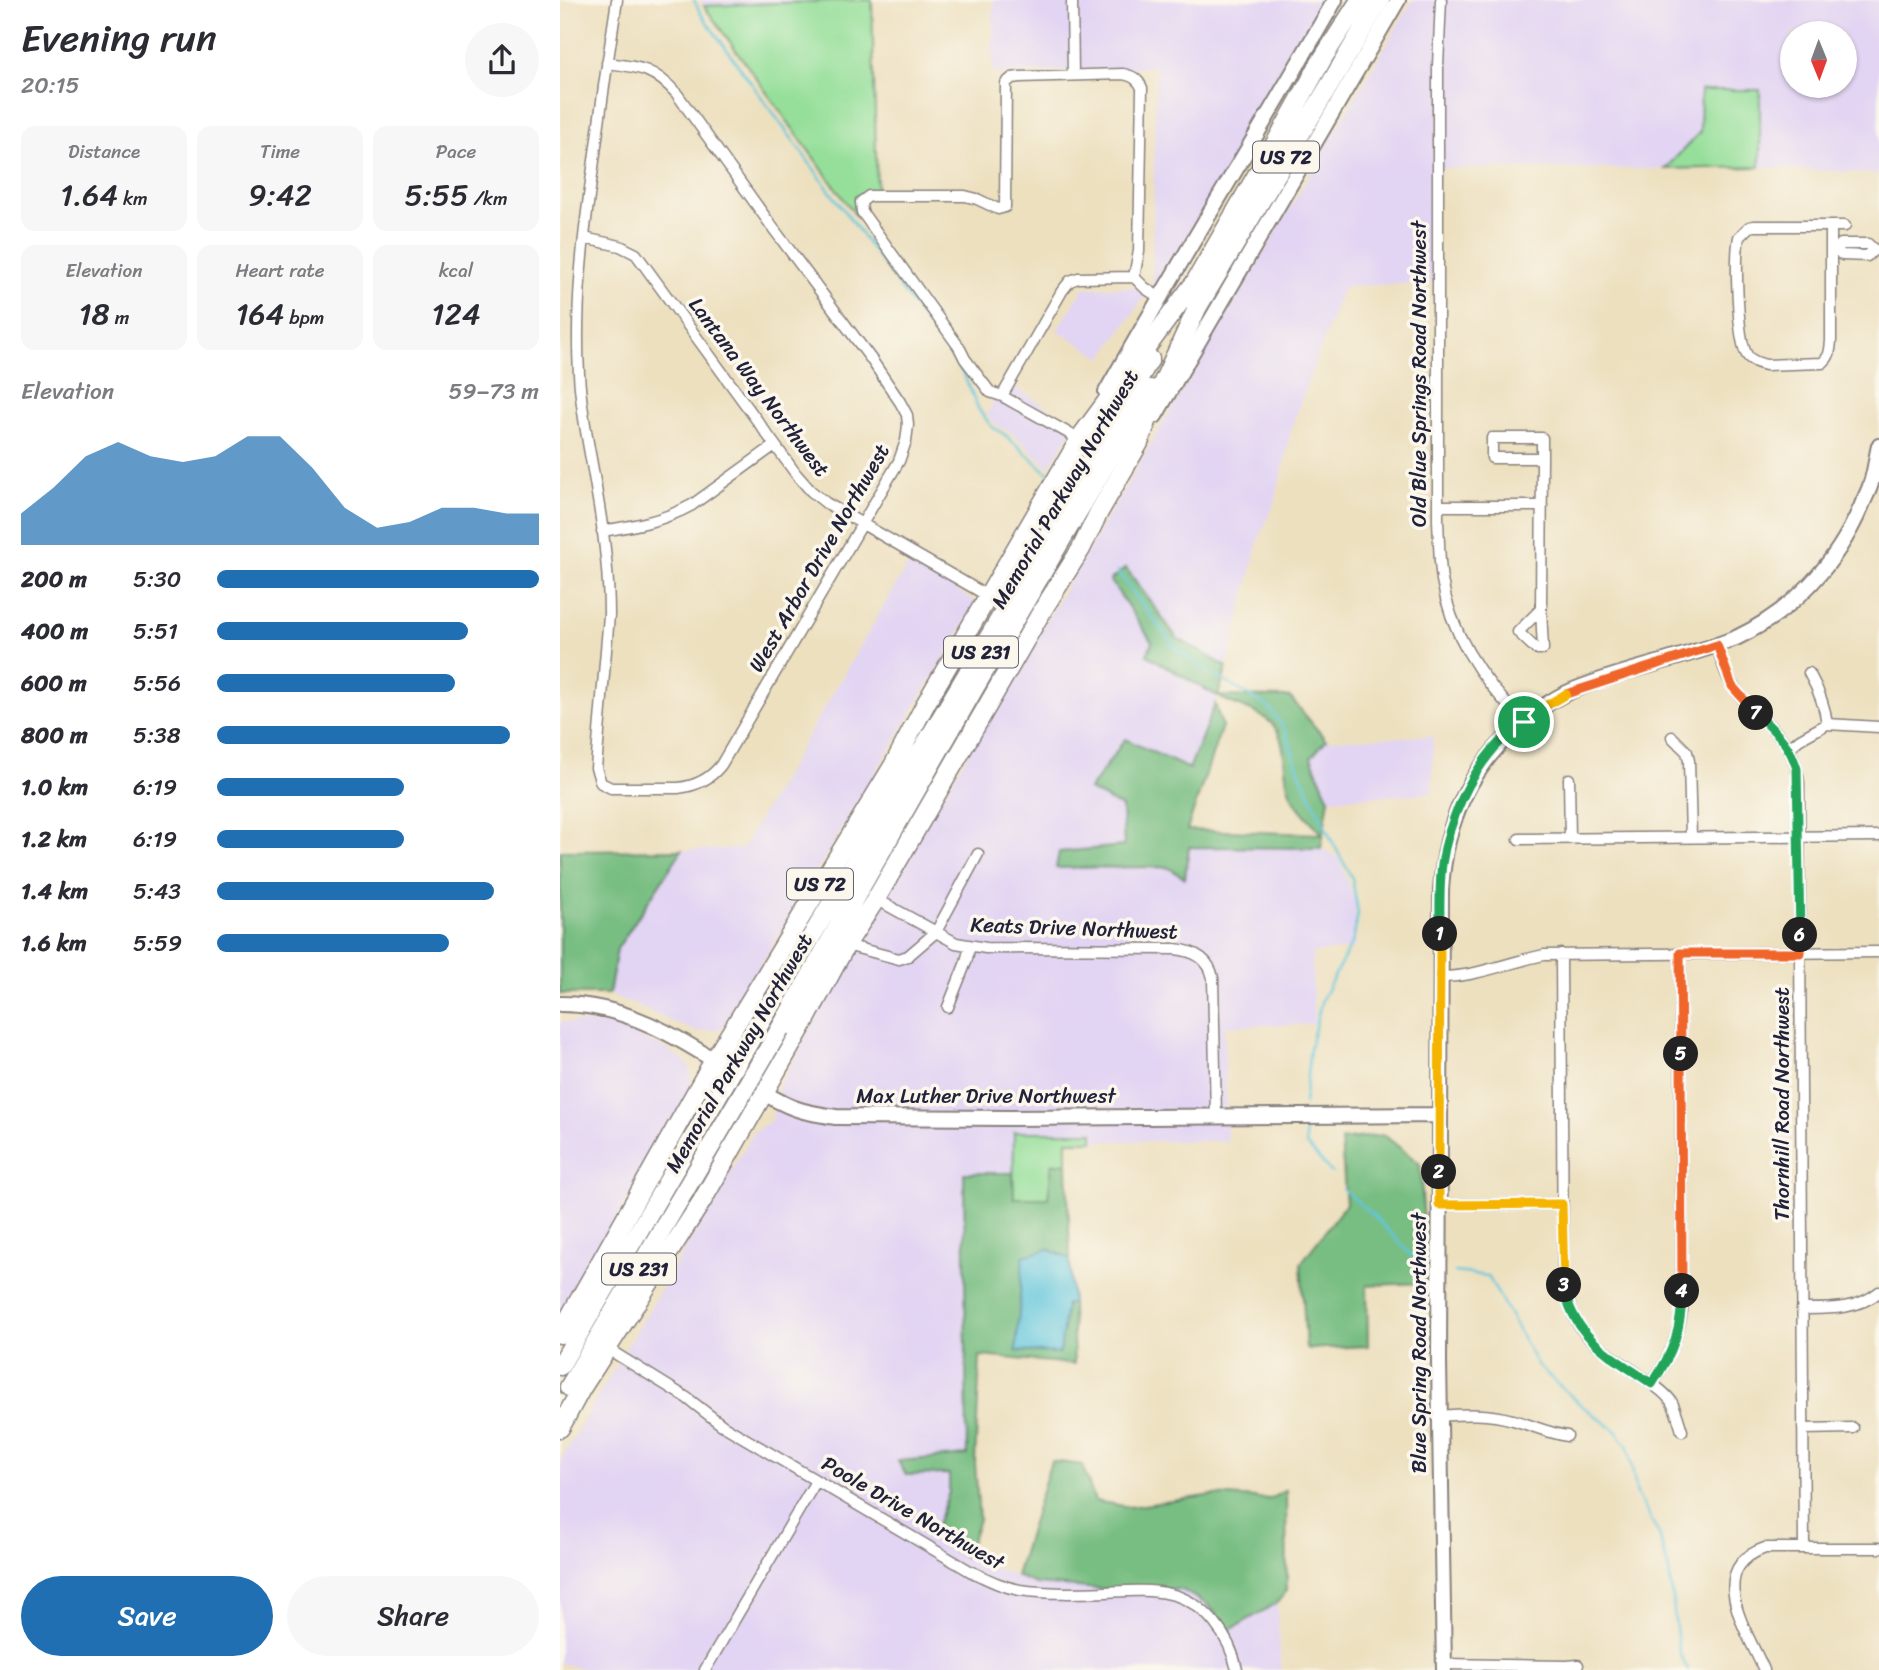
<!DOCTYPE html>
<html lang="en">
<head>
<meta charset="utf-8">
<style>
  body { margin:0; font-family:Sriracha,sans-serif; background:#f7f7f7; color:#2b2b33; height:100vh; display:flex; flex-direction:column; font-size:26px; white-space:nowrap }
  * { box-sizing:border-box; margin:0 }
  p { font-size:23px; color:#7c7c81 }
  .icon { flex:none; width:38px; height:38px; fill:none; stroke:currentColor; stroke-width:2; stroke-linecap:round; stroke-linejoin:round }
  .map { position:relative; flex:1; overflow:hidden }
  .side { display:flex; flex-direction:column; background:#fff; width:560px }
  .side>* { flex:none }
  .needle { width:46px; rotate:179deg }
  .fabs { position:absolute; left:1220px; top:21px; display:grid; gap:14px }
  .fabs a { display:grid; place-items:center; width:77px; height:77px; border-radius:50%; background:#fff; box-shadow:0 2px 5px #0004; font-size:35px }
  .pin { position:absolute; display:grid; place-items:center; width:60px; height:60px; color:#fff; margin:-30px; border:4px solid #fff; border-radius:50%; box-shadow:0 2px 7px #0007 }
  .km { position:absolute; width:35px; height:35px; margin:-18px; border-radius:50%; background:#222; color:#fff; font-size:19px; line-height:35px; text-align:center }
  .round { display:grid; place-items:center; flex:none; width:74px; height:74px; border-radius:37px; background:#f7f7f7 }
  .summary { display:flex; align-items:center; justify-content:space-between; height:119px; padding:0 21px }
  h1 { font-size:38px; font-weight:600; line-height:52px }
  .figures { display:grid; grid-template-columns:repeat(3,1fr); gap:10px; height:119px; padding:7px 21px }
  .figures div { display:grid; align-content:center; border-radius:14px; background:#f7f7f7; text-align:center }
  .figures b { font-size:30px; font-weight:600 }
  .figures small { font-size:19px; font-weight:400 }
  .figures p { font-size:19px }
  .chart { height:196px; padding:14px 21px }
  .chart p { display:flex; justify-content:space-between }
  .chart svg { width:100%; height:126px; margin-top:7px; fill:#1f6fb2; opacity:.7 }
  .primary-button { display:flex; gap:14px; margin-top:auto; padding:14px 21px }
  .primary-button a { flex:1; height:80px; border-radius:42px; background:#1f6fb2; color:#fff; font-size:28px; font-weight:600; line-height:80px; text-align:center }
  .primary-button a+a { background:#f7f7f7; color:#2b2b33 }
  ul { padding:0 21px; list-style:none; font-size:23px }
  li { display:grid; grid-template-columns:112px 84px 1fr; align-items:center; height:52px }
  li i { height:18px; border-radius:9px; background:#1f6fb2 }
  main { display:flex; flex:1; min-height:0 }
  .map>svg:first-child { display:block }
  .built { fill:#e2d4f3; fill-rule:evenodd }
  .green { fill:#95df9a; stroke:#5c806a; stroke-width:2 }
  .forest { fill:#78be82; stroke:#4d705e; stroke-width:2 }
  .water { fill:#60c6dd; stroke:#41748c; stroke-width:2 }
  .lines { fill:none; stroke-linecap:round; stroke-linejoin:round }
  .stream { stroke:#60c6dd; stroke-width:2.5 }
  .street-casing { stroke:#88817d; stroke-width:13 }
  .secondary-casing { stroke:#88817d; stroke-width:18 }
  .highway-casing { stroke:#88817d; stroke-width:21 }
  .street { stroke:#fff; stroke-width:10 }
  .secondary { stroke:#fff; stroke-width:14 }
  .highway { stroke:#fff; stroke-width:18 }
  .highway-bridge-casing { stroke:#88817d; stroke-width:21; stroke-linecap:butt }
  .highway-bridge { stroke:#fff; stroke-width:18 }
  .split-1-casing { stroke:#fff; stroke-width:14 }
  .split-2-casing { stroke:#fff; stroke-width:14 }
  .split-3-casing { stroke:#fff; stroke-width:14 }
  .split-4-casing { stroke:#fff; stroke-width:14 }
  .split-5-casing { stroke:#fff; stroke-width:14 }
  .split-6-casing { stroke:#fff; stroke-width:14 }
  .split-7-casing { stroke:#fff; stroke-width:14 }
  .split-8-casing { stroke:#fff; stroke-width:14 }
  .split-9-casing { stroke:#fff; stroke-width:14 }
  .split-1 { stroke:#22a559; stroke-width:9 }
  .split-2 { stroke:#f5b400; stroke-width:9 }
  .split-3 { stroke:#f5b400; stroke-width:9 }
  .split-4 { stroke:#22a559; stroke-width:9 }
  .split-5 { stroke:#f0652b; stroke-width:9 }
  .split-6 { stroke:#f0652b; stroke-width:9 }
  .split-7 { stroke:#22a559; stroke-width:9 }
  .split-8 { stroke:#f0652b; stroke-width:9 }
  .split-9 { stroke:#f5b400; stroke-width:9 }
  .labels { text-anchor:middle; stroke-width:7; stroke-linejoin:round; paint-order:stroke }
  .shield { fill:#fbf7ec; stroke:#636270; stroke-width:2 }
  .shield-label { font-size:19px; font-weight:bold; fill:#22223b }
  .street-label { font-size:21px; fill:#22223b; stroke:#fbf7ec }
</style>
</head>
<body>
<main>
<section class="side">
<div class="summary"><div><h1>Evening run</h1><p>20:15</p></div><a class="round"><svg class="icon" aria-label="share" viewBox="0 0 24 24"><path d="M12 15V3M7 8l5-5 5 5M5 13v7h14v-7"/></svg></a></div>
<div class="figures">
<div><p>Distance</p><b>1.64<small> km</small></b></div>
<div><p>Time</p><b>9:42</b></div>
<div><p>Pace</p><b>5:55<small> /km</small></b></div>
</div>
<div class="figures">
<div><p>Elevation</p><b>18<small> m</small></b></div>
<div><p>Heart rate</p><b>164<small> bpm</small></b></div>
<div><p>kcal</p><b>124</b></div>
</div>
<div class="chart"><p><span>Elevation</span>59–73 m</p>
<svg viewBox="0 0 160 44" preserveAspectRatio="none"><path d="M0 44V33L10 24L20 13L30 8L40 13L50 15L60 13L70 6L80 6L90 17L100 31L110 38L120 36L130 31L140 31L150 33L160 33V44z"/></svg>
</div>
<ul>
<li><b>200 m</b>5:30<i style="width:100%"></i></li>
<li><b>400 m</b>5:51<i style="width:78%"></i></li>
<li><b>600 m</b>5:56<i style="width:74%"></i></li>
<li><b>800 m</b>5:38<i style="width:91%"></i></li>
<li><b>1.0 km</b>6:19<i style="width:58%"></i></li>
<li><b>1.2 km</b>6:19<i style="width:58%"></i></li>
<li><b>1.4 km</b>5:43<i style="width:86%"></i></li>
<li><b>1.6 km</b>5:59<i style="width:72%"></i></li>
</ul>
<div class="primary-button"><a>Save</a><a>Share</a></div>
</section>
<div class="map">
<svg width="1319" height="1670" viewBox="0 0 1319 1670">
  <rect width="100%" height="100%" fill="#fbf7ec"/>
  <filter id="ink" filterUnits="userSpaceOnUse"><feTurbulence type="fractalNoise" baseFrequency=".0143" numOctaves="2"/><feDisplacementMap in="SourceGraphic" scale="14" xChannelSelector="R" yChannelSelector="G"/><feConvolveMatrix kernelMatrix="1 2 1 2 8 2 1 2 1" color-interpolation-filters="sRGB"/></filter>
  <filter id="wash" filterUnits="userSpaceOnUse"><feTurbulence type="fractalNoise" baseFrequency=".00686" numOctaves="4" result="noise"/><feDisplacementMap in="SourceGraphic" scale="28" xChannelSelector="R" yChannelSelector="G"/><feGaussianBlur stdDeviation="1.57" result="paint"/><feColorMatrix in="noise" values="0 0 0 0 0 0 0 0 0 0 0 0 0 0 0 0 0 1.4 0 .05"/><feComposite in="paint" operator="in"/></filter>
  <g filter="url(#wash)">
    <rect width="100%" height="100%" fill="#ede0bf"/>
    <!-- built -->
    <path class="built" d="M139,0H294L144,6Z
      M433,0H767L600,288L591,287L542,358L497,330L524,288L592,287L596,67L433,73Z
      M853,0H1319V174L1200,167V91L1140,132L1105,169L874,168L872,283L787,286L781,292L732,426L715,502L699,538L667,667L617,638L566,569L592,642L587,655L658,696L629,769L562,807L564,846L499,852L496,867H607L624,877L629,847L761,848L778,858L795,901V948L752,953L754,1024L664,1026L667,1141H533V1133L454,1132L453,1173L404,1174L407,1455L339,1461L346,1475L389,1473V1492L373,1538L406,1557L476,1584L542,1589L591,1588L622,1590L648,1605L670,1630L717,1603L721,1670H26L0,1663V1461L194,1132L212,1120L218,1089L286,960ZM1232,33H1284V86H1232Z
      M445,381L509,421L513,429L489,467L452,433L434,423L427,415Z
      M350,561L417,603L162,1029L137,1032L49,994L57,949L122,850L182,849Z
      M873,736L872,793L769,799L751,756L766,740Z
      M0,1022L45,1023L109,1050L129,1065L132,1087L0,1318Z"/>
    <!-- green -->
    <path class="green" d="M294,0H312L317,193L295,196L296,216L144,6Z
      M1141,90H1200V167L1105,169L1140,132Z
      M454,1132H533V1141H507V1163L492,1164L489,1198H453Z"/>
    <!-- forest -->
    <path class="forest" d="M566,568L617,638L667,667L658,696L730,697L766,740L751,757L769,799L761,848L629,847L625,878L607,867L496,868L499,852L564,846L562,807L529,790L565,739L629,769L655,704L662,726L627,830L762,834C752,821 736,808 730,792C721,771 729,743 713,725C700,711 678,707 661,698C636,685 612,670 587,655L592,642L550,580Z
      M122,850L57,949L49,994H0V851Z
      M824,1135L860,1164L868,1283L807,1285L808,1346L746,1349L741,1263L786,1204L781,1140Z
      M507,1163L510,1259L489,1249L456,1351L500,1353L506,1303L512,1304L514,1364L420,1356L415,1463L419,1519L406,1557L372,1538L389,1492V1474L346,1475L338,1461L407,1455L404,1173H453L454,1198H488L492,1164Z
      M491,1461L522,1465L535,1501L570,1507L653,1495L710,1499L726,1490L727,1590L717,1603L670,1630L648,1605L622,1590L591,1588L542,1589L476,1584L456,1576Z"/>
    <!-- water -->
    <path class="water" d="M489,1249L510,1259L512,1304H506L500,1353L456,1351L463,1256Z"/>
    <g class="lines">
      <!-- stream -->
      <path class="stream" d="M134,0L141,14L404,375L419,410L432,427L444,434L488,473
        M557,571L614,646L639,666L707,706L724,728L741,776L773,843L792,878L798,913L793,941L762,999L750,1048L744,1104
        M745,1128L746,1145L772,1173
        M783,1189L813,1215L855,1259L864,1264
        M895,1272L928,1276L978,1366L1021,1405L1056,1431L1068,1447L1077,1494L1099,1534L1109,1571L1119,1652L1128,1670"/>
    </g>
  </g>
  <g filter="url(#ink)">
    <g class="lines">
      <defs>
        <path id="street" d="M512,0L513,75
          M881,0L878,66V520C879,540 879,560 882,580C891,636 924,683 964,722
          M47,63C79,67 94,68 117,94L213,228L311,359L340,402L347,415L348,425L346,441L339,461L161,765C151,778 136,786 118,788H51L41,783L36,768L49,615C49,575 44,534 37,494C31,454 21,415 19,374C15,305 23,236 33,168C40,112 48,56 57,0
          M1271,226H1285
          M24,238L60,246L76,254L236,474L251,491L266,503L428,596
          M1271,250V226H1194L1189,227L1179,237C1175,256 1177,340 1187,355C1191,361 1198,363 1206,365L1262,363C1270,357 1270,351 1271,341V250H1277
          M1314,250L1308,244H1281L1277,250L1282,255L1307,256L1314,250H1319
          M574,277L585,288L600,298
          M442,396L502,291L510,281L518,278L574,277
          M519,439L442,396L430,392L405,359L399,347L302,212L301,202L309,196H405L417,199L438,209L445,207L446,83L452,78L460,77L563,74C573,76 578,79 582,88L579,251L574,277
          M878,506H982
          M42,531C74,526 103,521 132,505L215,445
          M981,609L958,632L976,649H983L981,609L982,458V438H932V458H982
          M1157,645C1161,659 1165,674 1173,686C1197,724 1234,731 1239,783L1244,1548
          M1249,673C1258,689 1265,705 1267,724
          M1112,737L1127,752L1129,761L1131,837
          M1229,748L1240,739L1267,724L1319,727
          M1009,779L1010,838
          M959,839L1319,836
          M316,899L396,943L426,948L615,949C634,951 649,958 653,978L656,1116
          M286,945L339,959L348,956L376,932L418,854
          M1001,954L1003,1270C1008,1334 1034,1343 1082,1377C1091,1383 1104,1391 1111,1401C1116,1409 1119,1422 1122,1431
          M880,977C916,977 949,962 984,955L1319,952
          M388,1007L406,962L410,946
          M879,1205L1002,1204
          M1242,1309C1269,1309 1297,1310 1319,1292
          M48,1349L127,1398L162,1425L410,1571C427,1579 442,1587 460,1590C489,1594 518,1593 546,1592C567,1591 589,1589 610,1594C645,1602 670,1636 677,1670
          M1092,1384C1108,1361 1118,1338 1122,1310L1120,953
          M880,1416C906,1414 928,1413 953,1420C971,1425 988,1433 1007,1436
          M1243,1429L1293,1428
          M884,1664L1007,1666L1018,1665
          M145,1670L256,1481
          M1204,1670C1187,1631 1144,1569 1205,1548H1319"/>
        <path id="secondary" d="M546,392C620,260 700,131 775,0
          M595,416L838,0
          M0,1004C64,1004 117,1036 169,1070C190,1083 210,1099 234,1108C247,1113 262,1115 276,1117L450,1118L879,1115
          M884,1670L879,1361L881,890C885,822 909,768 961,724C976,712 992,699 1009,692C1048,675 1091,666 1131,653C1146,649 1161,644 1176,638C1233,611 1276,565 1301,507C1304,499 1309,491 1311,483C1315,471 1316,458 1319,446"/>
        <path id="highway" d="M627,296L720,135L763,58L800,0
          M636,310L820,0
          M205,1015L455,593L590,359
          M220,1029L415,687L590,389
          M0,1334L154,1060L333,766L366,703L522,435L632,286
          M0,1366L140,1126
          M9,1387L157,1136
          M0,1428L21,1389L142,1201L244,1023L286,945L316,899L482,611L521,549L539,512L579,443L596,397L640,302"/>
      </defs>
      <!-- street casing -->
      <use href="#street" class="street-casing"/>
      <!-- secondary casing -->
      <use href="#secondary" class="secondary-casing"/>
      <!-- highway casing -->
      <use href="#highway" class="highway-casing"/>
      <!-- street -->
      <use href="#street" class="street"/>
      <!-- secondary -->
      <use href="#secondary" class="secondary"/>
      <!-- highway -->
      <use href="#highway" class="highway"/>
      <defs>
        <path id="highway-bridge" d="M140,1126L205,1015
          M157,1136L220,1029"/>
      </defs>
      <!-- highway-bridge casing -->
      <use href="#highway-bridge" class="highway-bridge-casing"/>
      <!-- highway-bridge -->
      <use href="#highway-bridge" class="highway-bridge"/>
    </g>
  </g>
  <g class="lines" filter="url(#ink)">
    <defs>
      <path id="split-1" d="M880,934C880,911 879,887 882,864C888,822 910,773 939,743C947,735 956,729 964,722"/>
      <path id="split-2" d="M879,1172L880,934"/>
      <path id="split-3" d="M879,1172V1205L1002,1204L1004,1285"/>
      <path id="split-4" d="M1004,1285C1012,1338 1052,1356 1092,1384C1113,1353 1122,1329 1122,1291"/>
      <path id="split-5" d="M1121,1054L1122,1291"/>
      <path id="split-6" d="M1121,1054L1120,953H1240V935"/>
      <path id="split-7" d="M1196,713C1215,732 1229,742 1237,769L1240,935"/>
      <path id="split-8" d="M1006,694L1157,645L1172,686L1196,713"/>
      <path id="split-9" d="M964,722L977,711L1006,694"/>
    </defs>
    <!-- split-1 casing -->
    <use href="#split-1" class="split-1-casing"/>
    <!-- split-2 casing -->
    <use href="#split-2" class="split-2-casing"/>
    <!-- split-3 casing -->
    <use href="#split-3" class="split-3-casing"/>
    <!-- split-4 casing -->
    <use href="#split-4" class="split-4-casing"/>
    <!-- split-5 casing -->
    <use href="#split-5" class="split-5-casing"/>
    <!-- split-6 casing -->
    <use href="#split-6" class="split-6-casing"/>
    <!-- split-7 casing -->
    <use href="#split-7" class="split-7-casing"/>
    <!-- split-8 casing -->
    <use href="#split-8" class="split-8-casing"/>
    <!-- split-9 casing -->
    <use href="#split-9" class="split-9-casing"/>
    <!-- split-1 -->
    <use href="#split-1" class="split-1"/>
    <!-- split-2 -->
    <use href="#split-2" class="split-2"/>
    <!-- split-3 -->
    <use href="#split-3" class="split-3"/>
    <!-- split-4 -->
    <use href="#split-4" class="split-4"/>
    <!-- split-5 -->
    <use href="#split-5" class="split-5"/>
    <!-- split-6 -->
    <use href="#split-6" class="split-6"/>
    <!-- split-7 -->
    <use href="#split-7" class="split-7"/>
    <!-- split-8 -->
    <use href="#split-8" class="split-8"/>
    <!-- split-9 -->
    <use href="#split-9" class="split-9"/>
  </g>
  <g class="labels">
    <!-- shield labels -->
    <g class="shield">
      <rect x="693" y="141.5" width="66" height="31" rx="5"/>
      <rect x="384" y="636.5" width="74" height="31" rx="5"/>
      <rect x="227" y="868.5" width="66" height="31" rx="5"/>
      <rect x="42" y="1253.5" width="74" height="31" rx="5"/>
    </g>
    <g class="shield-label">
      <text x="726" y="164">US 72</text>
      <text x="421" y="659">US 231</text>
      <text x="260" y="891">US 72</text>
      <text x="79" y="1276">US 231</text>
    </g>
    <!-- street labels -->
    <g class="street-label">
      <text transform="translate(859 374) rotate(-90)" y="7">Old Blue Springs Road Northwest</text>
      <text transform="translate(199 387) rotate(53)" y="7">Lantana Way Northwest</text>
      <text transform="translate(505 489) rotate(-60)" y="7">Memorial Parkway Northwest</text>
      <text transform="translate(259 558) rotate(-60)" y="7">West Arbor Drive Northwest</text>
      <text transform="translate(514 928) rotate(2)" y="7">Keats Drive Northwest</text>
      <text transform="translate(179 1053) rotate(-60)" y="7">Memorial Parkway Northwest</text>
      <text x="426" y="1103">Max Luther Drive Northwest</text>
      <text transform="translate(1222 1104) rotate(-90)" y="7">Thornhill Road Northwest</text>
      <text transform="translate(859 1343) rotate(-90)" y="7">Blue Spring Road Northwest</text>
      <text transform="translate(353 1513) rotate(30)" y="7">Poole Drive Northwest</text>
    </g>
  </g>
</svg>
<div class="fabs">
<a><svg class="needle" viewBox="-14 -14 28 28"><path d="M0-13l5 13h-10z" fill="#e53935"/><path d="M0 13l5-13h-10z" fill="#7c7c81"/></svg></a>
</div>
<div class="pin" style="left:964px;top:722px;background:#1e9e55"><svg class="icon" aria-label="arrive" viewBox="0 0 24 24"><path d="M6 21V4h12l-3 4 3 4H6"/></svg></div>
<b class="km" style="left:880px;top:934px">1</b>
<b class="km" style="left:879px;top:1172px">2</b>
<b class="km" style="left:1004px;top:1285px">3</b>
<b class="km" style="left:1122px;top:1291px">4</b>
<b class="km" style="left:1121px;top:1054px">5</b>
<b class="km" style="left:1240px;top:935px">6</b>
<b class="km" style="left:1196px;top:713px">7</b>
</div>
</main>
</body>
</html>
